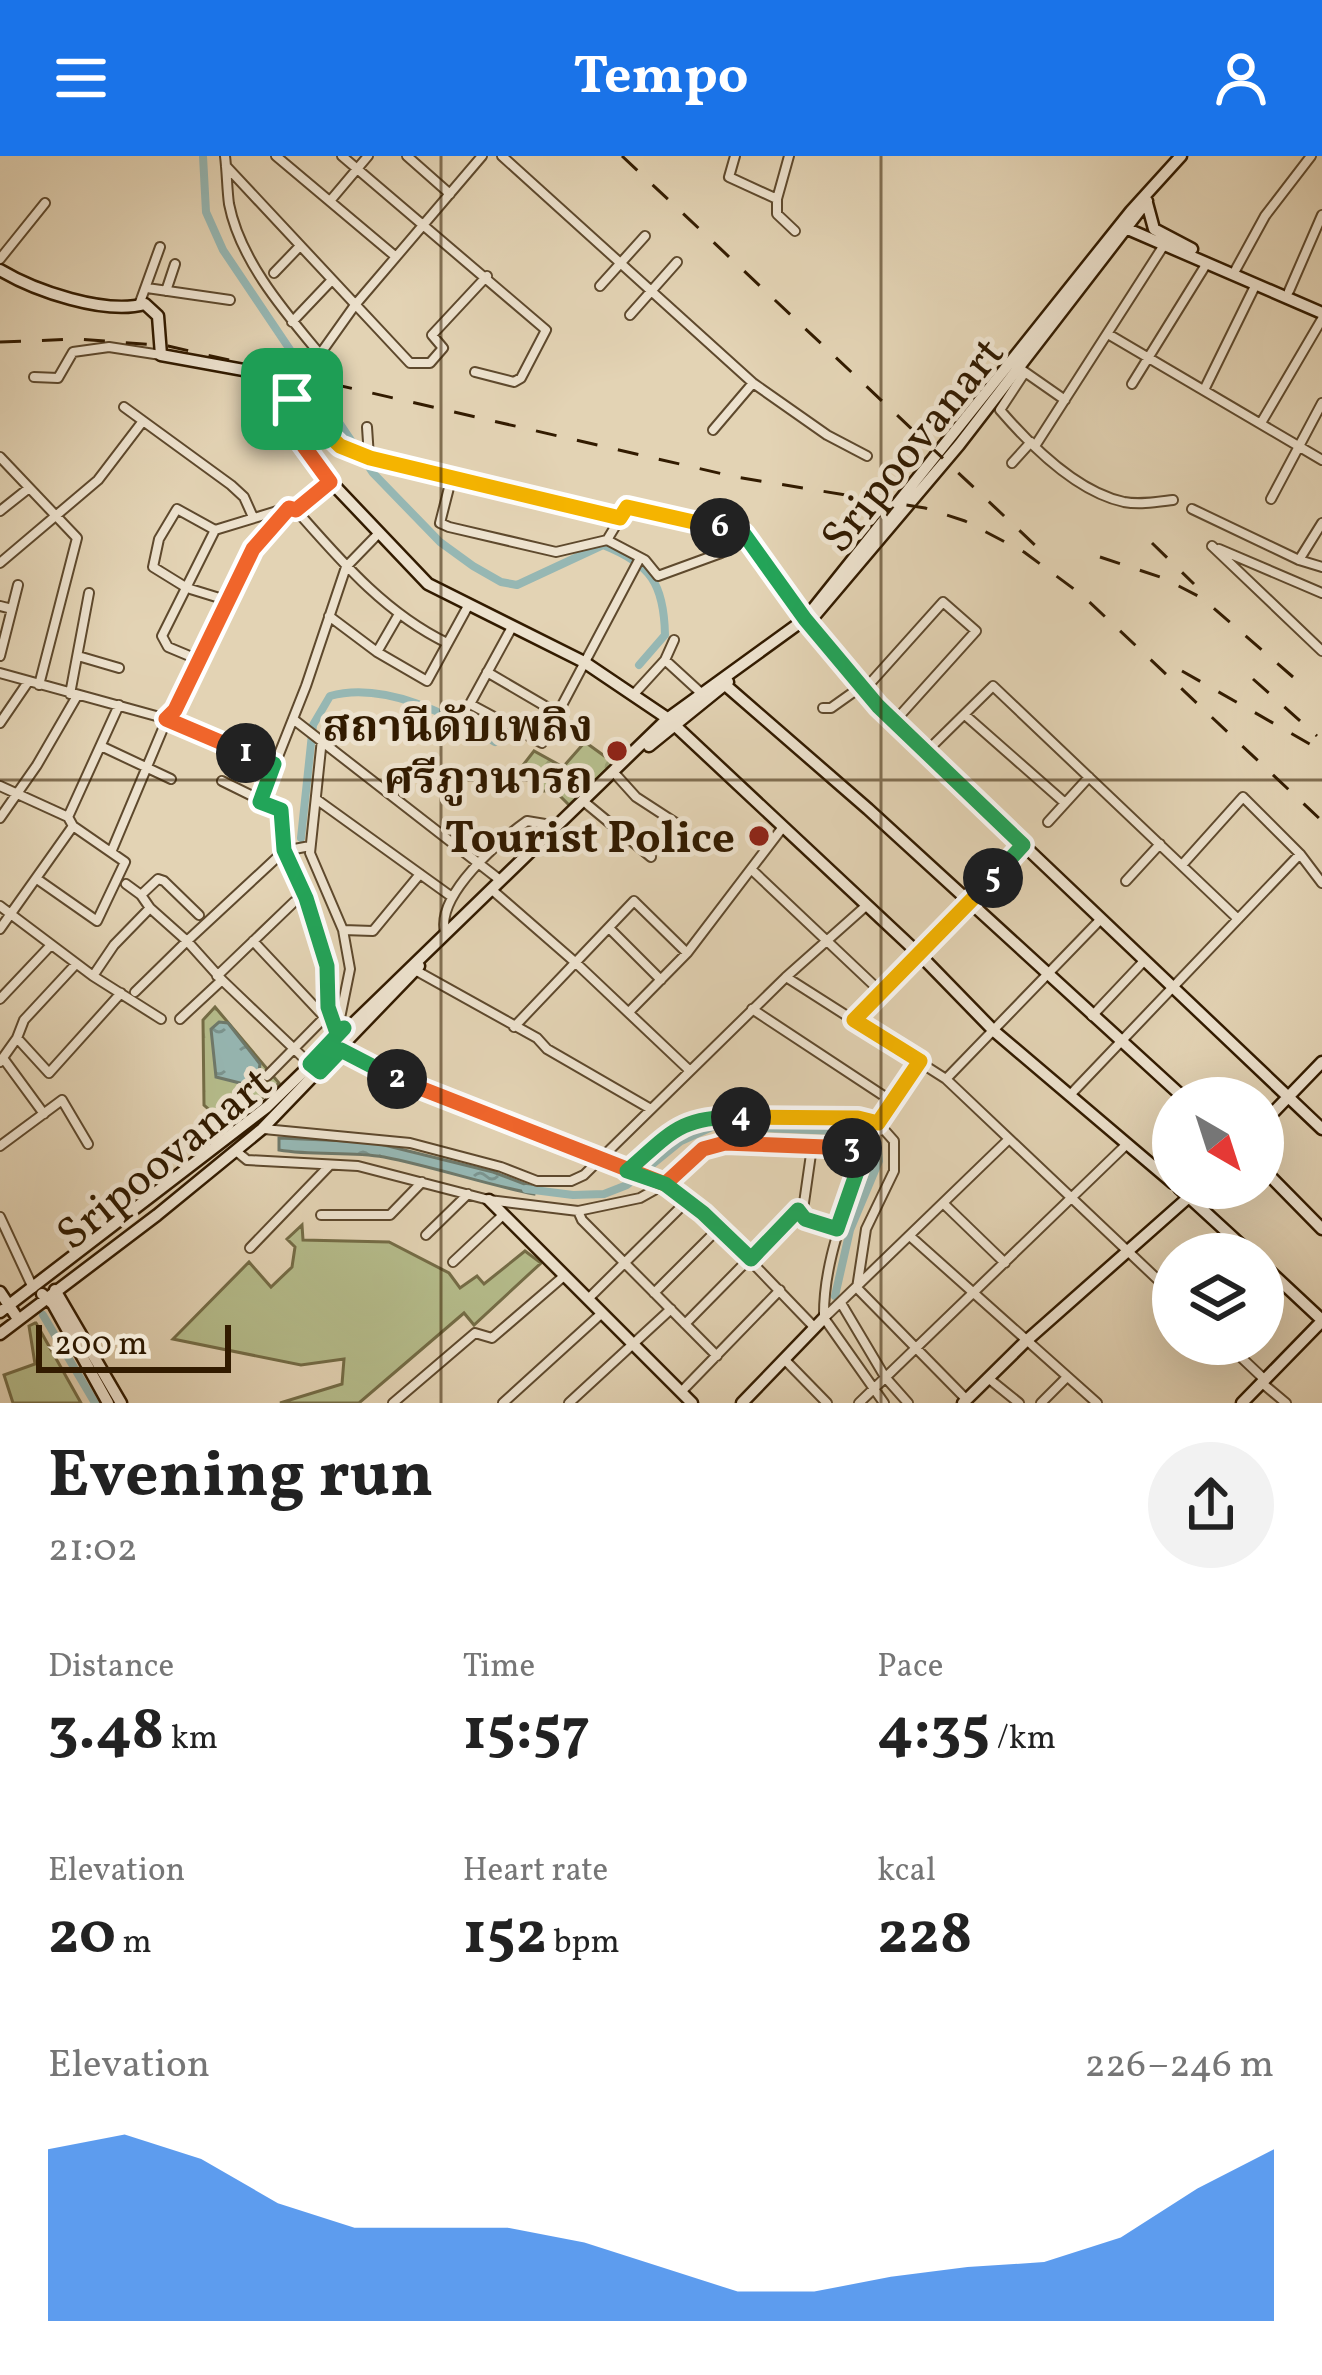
<!DOCTYPE html>
<html lang="en">
<head>
<meta charset="utf-8">
<style>
  body { margin:0; font-family:Vollkorn,"Noto Serif Thai",serif; background:#f2f2f2; color:#222; height:100vh; display:flex; flex-direction:column; font-size:45px; white-space:nowrap }
  * { box-sizing:border-box; margin:0 }
  p { font-size:39px; color:#767676 }
  .icon { flex:none; width:66px; height:66px; fill:none; stroke:currentColor; stroke-width:2; stroke-linecap:round; stroke-linejoin:round }
  .map { position:relative; height:1247px; overflow:hidden }
  .panel { display:flex; flex-direction:column; background:#fff; flex:1 }
  .panel>* { flex:none }
  .needle { width:78px; rotate:141deg }
  .controls { position:absolute; left:1152px; top:921px; display:grid; gap:24px }
  .controls a { display:grid; place-items:center; width:132px; height:132px; border-radius:50%; background:#fff; box-shadow:0 12px 48px #0002; font-size:60px }
  .scale { position:absolute; left:36px; bottom:30px; width:195px; box-sizing:border-box; padding-left:12px; border:6px solid #321b00; border-top:0; font-size:33px; line-height:42px; white-space:nowrap; color:#321b00; -webkit-text-stroke:9px #ede2ce; paint-order:stroke }
  .pin { position:absolute; display:grid; place-items:center; width:102px; height:102px; color:#fff; margin:-51px; border-radius:24px; box-shadow:0 6px 18px #0006 }
  .km { position:absolute; width:60px; height:60px; margin:-30px; border-radius:50%; background:#222; color:#fff; font-size:33px; line-height:60px; text-align:center }
  .round { display:grid; place-items:center; flex:none; width:126px; height:126px; border-radius:63px; background:#f2f2f2 }
  .overview { display:flex; align-items:center; justify-content:space-between; height:204px; padding:0 48px }
  h1 { font-size:66px; font-weight:700; line-height:90px }
  .metrics { display:grid; grid-template-columns:repeat(3,1fr); gap:18px; height:204px; padding:12px 48px }
  .metrics div { display:grid; align-content:center }
  .metrics b { font-size:60px; font-weight:700 }
  .metrics small { font-size:33px; font-weight:400 }
  .metrics p { font-size:33px }
  .chart { height:336px; padding:24px 48px }
  .chart p { display:flex; justify-content:space-between }
  .chart svg { width:100%; height:216px; margin-top:12px; fill:#1a73e8; opacity:.7 }
  header { display:flex; justify-content:space-between; align-items:center; height:156px; padding:0 48px; background:#1a73e8; color:#fff; font-size:54px; font-weight:700 }
  .map>svg:first-child { display:block }
  .grass { fill:#b5bc8b; stroke:#746c46; stroke-width:3 }
  .park { fill:url(#park-crowns); stroke:#746c46; stroke-width:3 }
  .water { fill:url(#water-ripples); stroke:#6e796b; stroke-width:3 }
  .lines { fill:none; stroke-linecap:round; stroke-linejoin:round }
  .canal { stroke:#96b7b3; stroke-width:8 }
  .street-casing { stroke:#5e492d; stroke-width:12 }
  .secondary-casing { stroke:#321b00; stroke-width:15 }
  .street { stroke:#ede2ce; stroke-width:8 }
  .secondary { stroke:#ede2ce; stroke-width:10 }
  .rail { stroke:#321b00; stroke-width:3; stroke-dasharray:21 21; stroke-linecap:butt }
  .split-1-casing { stroke:#fff; stroke-width:24 }
  .split-2-casing { stroke:#fff; stroke-width:24 }
  .split-3-casing { stroke:#fff; stroke-width:24 }
  .split-4-casing { stroke:#fff; stroke-width:24 }
  .split-5-casing { stroke:#fff; stroke-width:24 }
  .split-6-casing { stroke:#fff; stroke-width:24 }
  .split-7-casing { stroke:#fff; stroke-width:24 }
  .split-1 { stroke:#f0652b; stroke-width:15 }
  .split-2 { stroke:#22a559; stroke-width:15 }
  .split-3 { stroke:#f0652b; stroke-width:15 }
  .split-4 { stroke:#22a559; stroke-width:15 }
  .split-5 { stroke:#f5b400; stroke-width:15 }
  .split-6 { stroke:#22a559; stroke-width:15 }
  .split-7 { stroke:#f5b400; stroke-width:15 }
  .grid { fill:none; stroke:#321b00; stroke-width:3; stroke-opacity:0.55 }
  .poi-dot { fill:#8f2418; stroke:#ede2ce; stroke-width:4.5 }
  .labels { text-anchor:middle; stroke-width:10; stroke-linejoin:round; paint-order:stroke }
  .street-label { font-size:45px; fill:#321b00; stroke:#ede2ce }
  .poi-label { font-size:45px; font-weight:bold; fill:#321b00; stroke:#ede2ce; text-anchor:end }
</style>
</head>
<body>
<header><svg class="icon" aria-label="menu" viewBox="0 0 24 24"><path d="M4 6h16M4 12h16M4 18h16"/></svg>Tempo<svg class="icon" aria-label="person" viewBox="0 0 24 24"><circle cx="12" cy="8" r="4"/><path d="M4 21q1-7 8-7t8 7"/></svg></header>
<div class="map">
<svg width="1322" height="1247" viewBox="0 0 1322 1247">
  <defs>
    <pattern id="park-crowns" width="20" height="18" patternUnits="userSpaceOnUse" patternTransform="scale(3)"><rect width="20" height="18" fill="#b5bc8b"/><path d="M2 6a3 3 0 1 1 6 0M12 15a3 3 0 1 1 6 0" fill="none" stroke="#9ca176"/></pattern>
    <pattern id="water-ripples" width="26" height="14" patternUnits="userSpaceOnUse" patternTransform="scale(3)"><rect width="26" height="14" fill="#96b7b3"/><path d="M2 4q2-2 4 0t4 0M15 11q2-2 4 0t4 0" fill="none" stroke="#7b948f"/></pattern>
  </defs>
  <rect width="100%" height="100%" fill="#e3d3b4"/>
  <filter id="stains"><feTurbulence type="fractalNoise" baseFrequency=".00167" numOctaves="4"/><feColorMatrix values="0 0 0 0 .2 0 0 0 0 .09 0 0 0 0 .02 0 0 0 .5 -.17"/></filter>
  <radialGradient id="worn" r=".72"><stop offset=".6" stop-color="#630" stop-opacity="0"/><stop offset="1" stop-color="#630" stop-opacity=".3"/></radialGradient>
  <!-- grass -->
  <path class="grass" d="M302,1069L303,1084L389,1086L449,1117L460,1132L477,1120L484,1128L525,1095L541,1107L474,1169L464,1157L359,1247H280L342,1228L344,1203L301,1209L173,1183L249,1106L271,1131L292,1111L295,1091L287,1083Z
    M35,1167H36L81,1247H13L4,1219L35,1208L29,1170Z"/>
  <!-- park -->
  <path class="park" d="M585,586L614,607L569,649L555,635H543L520,613L534,595L563,611Z
    M215,851L279,927L241,961L214,958L204,949L203,864Z"/>
  <!-- water -->
  <path class="water" d="M219,866L228,867L260,908L259,916L244,928L216,921L211,873Z
    M279,982L372,986L493,1016L535,1032L534,1038C484,1028 435,1011 384,1001C349,995 315,1000 279,994Z"/>
  <g class="lines">
    <!-- canal -->
    <path class="canal" d="M203,0L206,56L223,94L373,317L440,386L473,410L501,426L517,429L603,389C651,408 664,428 665,479L639,509
      M301,682L313,569L330,540C384,525 450,559 495,586
      M526,1033L573,1039L604,1038L627,1029L681,985L714,970L862,976L878,993L879,1005L850,1074L835,1140
      M43,1159L95,1247"/>
    <defs>
      <path id="street" d="M225,0C227,16 227,33 229,48C240,104 284,155 319,197
        M276,0L395,100
        M342,0L546,174L521,222L514,226L475,216
        M407,0L450,38
        M502,0L753,227L827,279L867,300
        M735,0L729,21L777,43
        M789,0L777,43V58L795,75
        M226,10L410,207H430L443,192L432,179L487,120
        M330,45L368,0
        M0,103L45,47
        M1236,113L1265,60L1311,0
        M274,117L299,91
        M600,130L645,80
        M147,132L230,144
        M166,135L175,108
        M1289,135L1322,59
        M139,149L160,91
        M630,159L677,106
        M292,166L330,126
        M1108,178L1322,304
        M1022,214L1065,244
        M1025,216L1000,254C1031,290 1077,336 1124,346C1140,349 1157,346 1173,344
        M34,221L58,222L73,196L109,191L161,199
        M1132,228L1207,107
        M1205,232L1256,128
        M292,243L347,294L619,362
        M124,251L231,329L244,341L253,361
        M279,256L355,149L482,0
        M1261,267L1322,163
        M367,271L369,301
        M713,274L753,227
        M1035,290L1164,89
        M0,301L77,382L39,529
        M1012,307L1031,286
        M452,320L440,367L449,371L556,396L607,384
        M1271,343L1322,247
        M1192,353L1299,404L1322,411
        M296,354C341,405 385,457 447,487
        M0,355L29,332
        M215,374L177,353L159,383L153,411L187,432L226,444
        M607,384L627,351L744,378L805,462
        M607,384L645,404L658,420L721,397L743,379
        M1212,390L1322,495
        M1219,393L1322,437
        M1299,404L1322,367
        M0,407L98,324L143,265
        M0,450L12,453
        M329,460L377,496L427,525L468,450
        M511,473L470,548L542,587L640,402
        M377,496L399,458
        M0,500L18,429
        M78,500L119,512
        M199,504L168,491L162,480L215,374L287,352
        M665,504L701,537
        M487,516L557,557
        M0,517L167,563L274,608
        M865,533L943,446L976,475L894,566
        M70,538L89,437
        M634,538L665,504L674,484
        M823,552H831L862,530
        M965,559L1065,647
        M293,563L500,724
        M0,567L28,526
        M322,583L310,697L343,774L350,813L337,877
        M103,591L171,623
        M927,595L993,530L1238,763
        M617,620L636,641L676,667
        M222,625L281,654L284,695L306,742L327,810L329,851L336,876
        M0,630L68,661L73,670L125,706L97,765L37,723
        M316,643L452,741
        M260,646L306,530L346,411L377,379
        M588,649L651,701
        M68,661L119,549
        M0,662L37,609L77,540
        M1048,666L1089,621
        M112,694L167,563L216,463L253,393L289,352L296,354L330,325
        M1182,709L1243,641L1300,698L1322,727
        M751,713L881,836
        M1126,725L1160,688
        M126,728L141,739L150,752
        M491,733L576,807L688,913
        M141,739L158,723L164,725L199,759
        M0,750L93,820L161,863
        M609,772L661,824
        M0,773L73,670
        M343,774L373,775L420,718
        M445,776C436,739 499,685 527,665L557,670
        M253,785L331,868
        M415,814L537,882L547,893L649,952
        M93,820L114,789L150,752L187,785L284,695L310,690
        M217,820L294,746L306,742
        M786,821L946,923L1173,1138
        M135,836L187,785L222,824L310,908
        M0,843L51,789
        M752,853L893,946
        M629,856L687,797L783,671
        M1092,860L1143,806
        M180,863L222,824
        M854,864L1023,689
        M514,871L634,745L687,797
        M17,882L49,917L121,837
        M341,894L354,904L419,933L665,1028L716,1069L815,1172
        M3,902L44,958
        M0,906L17,882L24,864L76,808
        M267,920L326,860
        M946,923L1099,765
        M1070,939L1300,698
        M878,967L920,905
        M264,973L410,987L501,1011L537,1025H571L584,1019L786,821L867,749
        M0,990L62,944L88,988
        M236,995L247,1004L358,1010L489,1044L578,1055L640,1042L665,1028L703,993L725,987L855,993L861,1004C845,1057 823,1107 824,1162
        M627,1015L676,971L687,967L717,961H858L878,967L894,985V1015L866,1073L857,1132L966,1243
        M944,1048L1005,1107
        M798,1053L805,1062L837,1073
        M578,1055L582,1064L717,1200
        M321,1059H390L422,1026
        M0,1061L33,1132
        M426,1079L468,1038
        M911,1081L1097,1247
        M250,1092L329,1010
        M453,1106L503,1059
        M654,1137L719,1072
        M588,1143L688,1044
        M841,1147L885,1221L908,1247
        M825,1161L1008,984
        M824,1162L884,1247
        M685,1168L804,1047L812,991
        M1227,1188L1264,1223
        M785,1204L827,1247
        M988,1222L1019,1247
        M1262,1227L1286,1247
        M681,1236L780,1134
        M393,1247L475,1177L492,1182L564,1120
        M503,1247L602,1157
        M569,1247L671,1153
        M859,1247L1127,988
        M1041,1247L1067,1221"/>
      <path id="secondary" d="M1147,47L1154,73L1192,93
        M1123,71L1322,157
        M0,114C35,135 105,159 145,148L158,160L161,199L249,215L273,254L279,256L330,325L428,428L584,506L667,562L919,798L994,875L1173,1027
        M808,464L894,566L1322,973
        M806,470L959,289L1147,45
        M723,527L868,653L1184,942
        M649,590L728,526
        M1263,967L1322,906
        M1263,1013L1322,1073
        M1179,1032L1251,1098
        M489,1044L692,1247
        M1263,1109L1322,1164
        M55,1134L121,1247
        M0,1136L18,1163
        M42,1138L53,1148L108,1247
        M0,1156L267,951L667,563L805,463L1131,55L1181,0
        M0,1178L157,1059L262,973L419,810
        M742,1247L824,1162
        M963,1247L1025,1186L1199,1032
        M1242,1247L1322,1165"/>
    </defs>
    <!-- street casing -->
    <use href="#street" class="street-casing"/>
    <!-- secondary casing -->
    <use href="#secondary" class="secondary-casing"/>
    <!-- street -->
    <use href="#street" class="street"/>
    <!-- secondary -->
    <use href="#secondary" class="secondary"/>
    <!-- rail -->
    <path class="rail" d="M622,0L1037,391
      M0,186L79,183L168,190L736,321L925,352L965,365L1024,396L1082,439L1322,665
      M1152,387L1194,428
      M1100,401L1163,422L1202,442L1293,521
      M1182,515L1322,595
      M1253,523L1317,580"/>
  </g>
  <g class="lines">
    <defs>
      <path id="split-1" d="M246,597L166,563L175,554L253,393L289,352L296,354L330,326L279,256L292,243"/>
      <path id="split-2" d="M246,597L274,608L260,646L281,654L284,694L306,742L327,810L328,851L337,877L344,872L310,908L320,916L341,894L397,923"/>
      <path id="split-3" d="M397,923L665,1028L703,993L725,987L852,992"/>
      <path id="split-4" d="M741,961C679,960 670,978 627,1015L665,1028L703,1057L751,1103L798,1054L805,1063L837,1073L861,1004L852,992"/>
      <path id="split-5" d="M741,961L858,962L878,967L920,905L854,864L993,722"/>
      <path id="split-6" d="M720,372L744,378L805,463L878,550L1023,689L993,722"/>
      <path id="split-7" d="M292,243L340,290L370,302L620,362L627,351L720,372"/>
    </defs>
    <!-- split-1 casing -->
    <use href="#split-1" class="split-1-casing"/>
    <!-- split-2 casing -->
    <use href="#split-2" class="split-2-casing"/>
    <!-- split-3 casing -->
    <use href="#split-3" class="split-3-casing"/>
    <!-- split-4 casing -->
    <use href="#split-4" class="split-4-casing"/>
    <!-- split-5 casing -->
    <use href="#split-5" class="split-5-casing"/>
    <!-- split-6 casing -->
    <use href="#split-6" class="split-6-casing"/>
    <!-- split-7 casing -->
    <use href="#split-7" class="split-7-casing"/>
    <!-- split-1 -->
    <use href="#split-1" class="split-1"/>
    <!-- split-2 -->
    <use href="#split-2" class="split-2"/>
    <!-- split-3 -->
    <use href="#split-3" class="split-3"/>
    <!-- split-4 -->
    <use href="#split-4" class="split-4"/>
    <!-- split-5 -->
    <use href="#split-5" class="split-5"/>
    <!-- split-6 -->
    <use href="#split-6" class="split-6"/>
    <!-- split-7 -->
    <use href="#split-7" class="split-7"/>
  </g>
  <!-- grid -->
  <path class="grid" d="M441,0V1247M881,0V1247M0,624H1322"/>
  <!-- markers -->
  <g class="poi-dot">
    <circle cx="617" cy="595" r="12"/>
    <circle cx="759" cy="680" r="12"/>
  </g>
  <g class="labels">
    <!-- street labels -->
    <g class="street-label">
      <text transform="translate(911 288) rotate(-51)" y="16">Sripoovanart</text>
      <text transform="translate(163 1001) rotate(-39)" y="16">Sripoovanart</text>
    </g>
    <!-- poi labels -->
    <g class="poi-label">
      <text x="593" y="585">สถานีดับเพลิง<tspan x="593" dy="52">ศรีภูวนารถ</tspan></text>
      <text x="735" y="696">Tourist Police</text>
    </g>
  </g>
  <rect width="100%" height="100%" filter="url(#stains)"/>
  <rect width="100%" height="100%" fill="url(#worn)"/>
</svg>
<div class="controls">
<a><svg class="needle" viewBox="-14 -14 28 28"><path d="M0-13l5 13h-10z" fill="#e53935"/><path d="M0 13l5-13h-10z" fill="#767676"/></svg></a>
<a><svg class="icon" aria-label="layers" viewBox="0 0 24 24"><path d="M12 4l9 5-9 5-9-5zM3 14l9 5 9-5"/></svg></a>
</div>
<div class="scale">200 m</div>
<div class="pin" style="left:292px;top:243px;background:#1e9e55"><svg class="icon" aria-label="arrive" viewBox="0 0 24 24"><path d="M6 21V4h12l-3 4 3 4H6"/></svg></div>
<b class="km" style="left:246px;top:597px">1</b>
<b class="km" style="left:397px;top:923px">2</b>
<b class="km" style="left:852px;top:992px">3</b>
<b class="km" style="left:741px;top:961px">4</b>
<b class="km" style="left:993px;top:722px">5</b>
<b class="km" style="left:720px;top:372px">6</b>
</div>
<section class="panel">
<div class="overview"><div><h1>Evening run</h1><p>21:02</p></div><a class="round"><svg class="icon" aria-label="share" viewBox="0 0 24 24"><path d="M12 15V3M7 8l5-5 5 5M5 13v7h14v-7"/></svg></a></div>
<div class="metrics">
<div><p>Distance</p><b>3.48<small> km</small></b></div>
<div><p>Time</p><b>15:57</b></div>
<div><p>Pace</p><b>4:35<small> /km</small></b></div>
</div>
<div class="metrics">
<div><p>Elevation</p><b>20<small> m</small></b></div>
<div><p>Heart rate</p><b>152<small> bpm</small></b></div>
<div><p>kcal</p><b>228</b></div>
</div>
<div class="chart"><p><span>Elevation</span>226–246 m</p>
<svg viewBox="0 0 160 44" preserveAspectRatio="none"><path d="M0 44V9L10 6L20 11L30 20L40 25L50 25L60 25L70 28L80 33L90 38L100 38L110 35L120 33L130 32L140 27L150 17L160 9V44z"/></svg>
</div>
</section>
</body>
</html>
